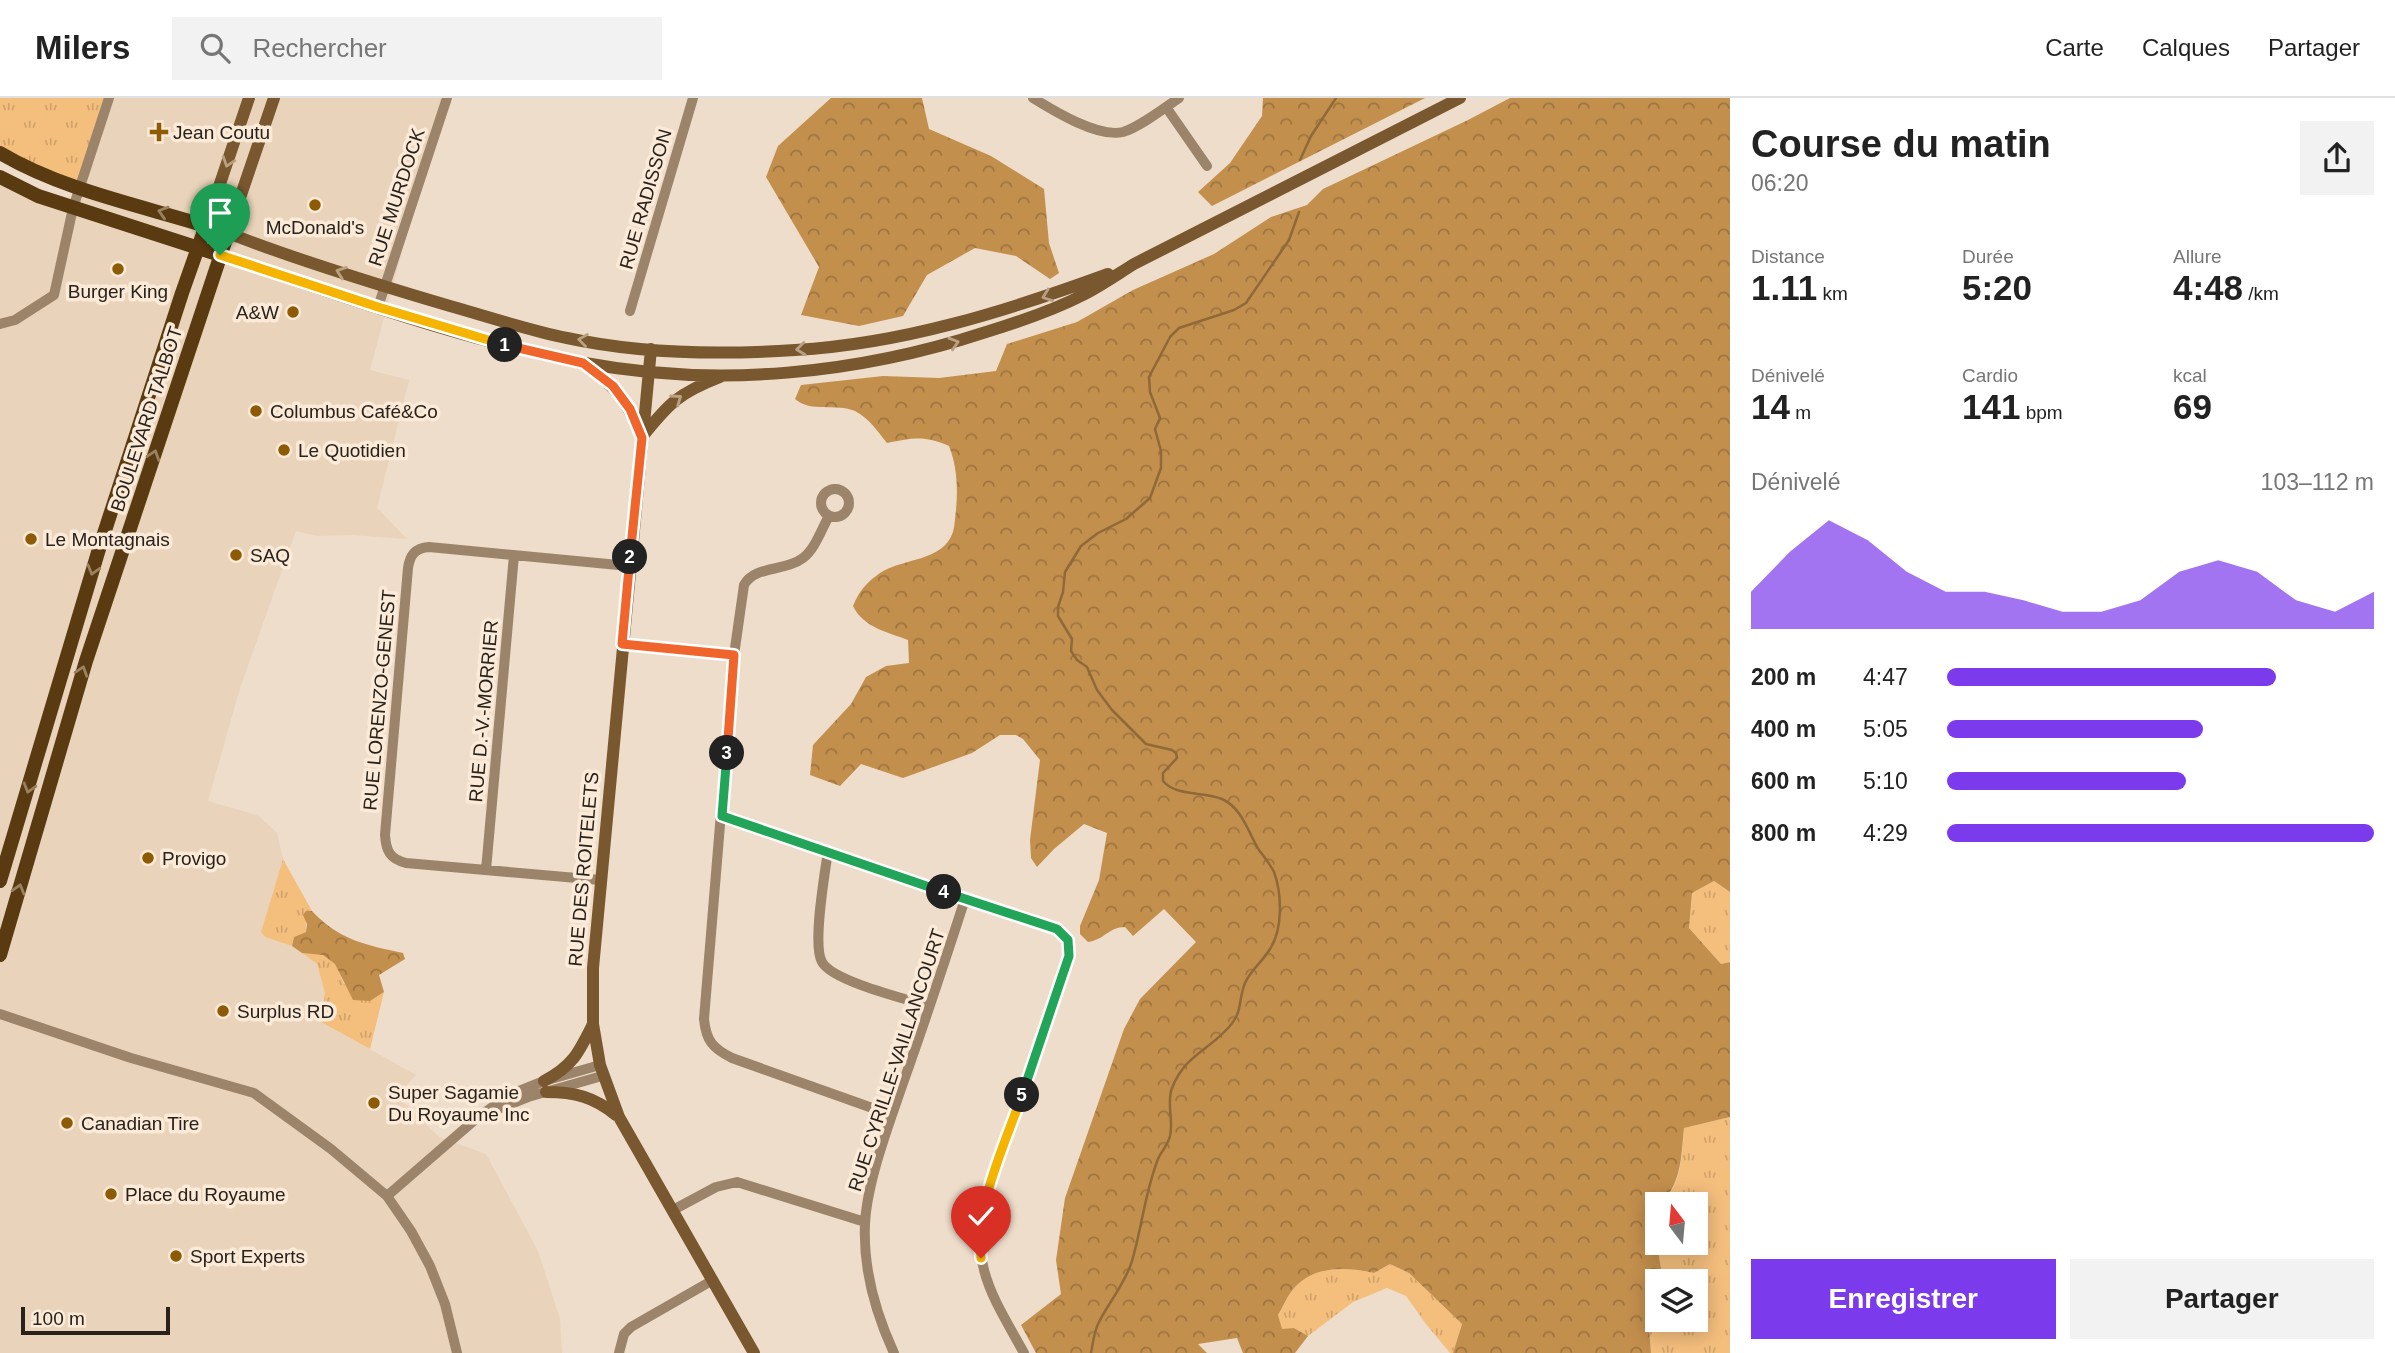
<!DOCTYPE html>
<html lang="fr">
<head>
<meta charset="utf-8">
<style>
  body { margin:0; font-family:Helvetica,sans-serif; background:#f2f2f2; color:#222; height:100vh; display:flex; flex-direction:column; font-size:26px; white-space:nowrap }
  * { box-sizing:border-box; margin:0 }
  p { font-size:23px; color:#767676 }
  .icon { flex:none; width:38px; height:38px; fill:none; stroke:currentColor; stroke-width:2; stroke-linecap:round; stroke-linejoin:round }
  .map { position:relative; flex:1; overflow:hidden }
  .panel { display:flex; flex-direction:column; background:#fff; width:665px }
  .panel>* { flex:none }
  .needle { width:46px; rotate:344deg }
  .buttons { position:absolute; left:1645px; top:1094px; display:grid; gap:14px }
  .buttons a { display:grid; place-items:center; width:63px; height:63px; border-radius:0px; background:#fff; box-shadow:0 4px 18px #0003; font-size:35px }
  .scale { position:absolute; left:21px; bottom:18px; width:149px; box-sizing:border-box; padding-left:7px; border:4px solid #28221b; border-top:0; font-size:19px; line-height:24px; white-space:nowrap; color:#28221b; -webkit-text-stroke:5px #fbead7; paint-order:stroke }
  .pin { position:absolute; display:grid; place-items:center; width:60px; height:60px; color:#fff; margin:-72px -30px; border-radius:50% 50% 50% 0; rotate:-45deg; box-shadow:0 0 7px #0007 }
  .pin .icon { rotate:45deg }
  .km { position:absolute; width:35px; height:35px; margin:-18px; border-radius:50%; background:#222; color:#fff; font-size:19px; line-height:35px; text-align:center }
  .round { display:grid; place-items:center; flex:none; width:74px; height:74px; border-radius:0px; background:#f2f2f2 }
  .overview { display:flex; align-items:center; justify-content:space-between; height:119px; padding:0 21px }
  h1 { font-size:38px; font-weight:800; line-height:52px }
  .metrics { display:grid; grid-template-columns:repeat(3,1fr); gap:10px; height:119px; padding:7px 21px }
  .metrics div { display:grid; align-content:center }
  .metrics b { font-size:35px; font-weight:800 }
  .metrics small { font-size:19px; font-weight:400 }
  .metrics p { font-size:19px }
  .chart { height:196px; padding:14px 21px }
  .chart p { display:flex; justify-content:space-between }
  .chart svg { width:100%; height:126px; margin-top:7px; fill:#7c3aed; opacity:.7 }
  .button { display:flex; gap:14px; margin-top:auto; padding:14px 21px }
  .button a { flex:1; height:80px; border-radius:0px; background:#7c3aed; color:#fff; font-size:28px; font-weight:800; line-height:80px; text-align:center }
  .button a+a { background:#f2f2f2; color:#222 }
  ul { padding:0 21px; list-style:none; font-size:23px }
  li { display:grid; grid-template-columns:112px 84px 1fr; align-items:center; height:52px }
  li i { height:18px; border-radius:9px; background:#7c3aed }
  header { display:flex; align-items:center; gap:42px; box-sizing:border-box; height:98px; padding:0 35px; background:#fff; border-bottom:2px solid #e0e0e0 }
  header strong { font-size:33px }
  nav { display:flex; gap:38px; margin-inline-start:auto; font-size:24px }
  .search { width:490px; height:63px; background:#f2f2f2; display:flex; align-items:center; gap:18px; box-sizing:border-box; padding:0 24px; border-radius:0px; color:#767676; font-size:26px }
  main { display:flex; flex:1; min-height:0 }
  .map>svg:first-child { display:block }
  .built { fill:#e9d3ba }
  .grass { fill:url(#grass-tufts); fill-rule:evenodd }
  .forest { fill:url(#forest-crowns) }
  .lines { fill:none; stroke-linecap:round; stroke-linejoin:round }
  .stream { stroke:#906939; stroke-width:2.5 }
  .street { stroke:#9b846a; stroke-width:10 }
  .secondary { stroke:#79582f; stroke-width:12 }
  .primary { stroke:#5a3b11; stroke-width:14 }
  .oneway { stroke:#baa183 }
  .oneway2 { stroke:#9a8160 }
  .split-1-casing { stroke:#fff; stroke-width:14 }
  .split-2-casing { stroke:#fff; stroke-width:14 }
  .split-3-casing { stroke:#fff; stroke-width:14 }
  .split-4-casing { stroke:#fff; stroke-width:14 }
  .split-5-casing { stroke:#fff; stroke-width:14 }
  .split-6-casing { stroke:#fff; stroke-width:14 }
  .split-1 { stroke:#f5b400; stroke-width:9 }
  .split-2 { stroke:#f0652b; stroke-width:9 }
  .split-3 { stroke:#f0652b; stroke-width:9 }
  .split-4 { stroke:#22a559; stroke-width:9 }
  .split-5 { stroke:#22a559; stroke-width:9 }
  .split-6 { stroke:#f5b400; stroke-width:9 }
  .poi-dot { fill:#8d5a06; stroke:#fbead7; stroke-width:2.5 }
  .labels { text-anchor:middle; stroke-width:7; stroke-linejoin:round; paint-order:stroke }
  .poi-label { font-size:19px; fill:#28221b; stroke:#fbead7; text-anchor:start }
  .street-label { font-size:19px; fill:#28221b; stroke:#fbead7 }
</style>
</head>
<body>
<header>
<strong>Milers</strong>
<div class="search"><svg class="icon" aria-label="search" viewBox="0 0 24 24"><circle cx="10" cy="10" r="6"/><path d="M15 15l6 6"/></svg>Rechercher</div>
<nav><a>Carte</a><a>Calques</a><a>Partager</a></nav>
</header>
<main>
<div class="map">
<svg width="1730" height="1255" viewBox="0 0 1730 1255">
  <defs>
    <pattern id="grass-tufts" width="24" height="20" patternUnits="userSpaceOnUse" patternTransform="scale(1.75)"><rect width="24" height="20" fill="#f4be7d"/><path d="M3 7l-1-3M5 7V3M7 7l1-3M15 17l-1-3M17 17v-4M19 17l1-3" fill="none" stroke="#d1a36b"/></pattern>
    <pattern id="forest-crowns" width="20" height="18" patternUnits="userSpaceOnUse" patternTransform="scale(1.75)"><rect width="20" height="18" fill="#c38f4d"/><path d="M2 6a3 3 0 1 1 6 0M12 15a3 3 0 1 1 6 0" fill="none" stroke="#9e743f"/></pattern>
  </defs>
  <rect width="100%" height="100%" fill="#eeddca"/>
  <!-- built -->
  <path class="built" d="M109,0H447L421,82L370,272L409,282L377,410L407,441L352,437L317,438L296,433L240,590L208,703L259,718L277,735L283,761L261,834L265,839L292,848L317,866L325,895L321,924L416,977L397,998L439,1039L486,1056L538,1153L560,1221L562,1255H0V79L73,109Z"/>
  <!-- grass -->
  <path class="grass" d="M0,0H109L80,90L0,55Z
    M283,761L312,813H306V834L294,839L292,848L265,839L261,834Z
    M1714,783L1730,794V864L1721,866L1689,830L1692,795Z
    M302,855L323,856L336,866L344,886L370,903L384,894L370,951L321,924L325,895L317,866Z
    M1730,1019V1255H1651L1646,1189L1662,1176L1652,1118L1657,1112V1144H1696V1106H1662C1682,1082 1682,1060 1684,1030ZM1657,1183H1696V1222H1657Z
    M1390,1166L1409,1175L1462,1226L1453,1255H1450L1426,1226L1406,1198L1387,1190L1353,1204L1308,1238L1294,1230L1281,1232L1278,1217C1283,1209 1288,1196 1295,1189C1316,1167 1347,1169 1374,1175Z"/>
  <!-- forest -->
  <path class="forest" d="M831,0H922L929,31L991,58L1044,91L1049,145L1059,175L1050,181L1016,158L975,150L927,177L903,218L859,228L801,217L819,169L766,79L778,48Z
    M1263,0H1425L1212,108L1198,94L1230,65L1262,18Z
    M1510,0H1730V794L1714,783L1692,795L1689,830L1721,866L1730,864V1019L1684,1030C1681,1060 1682,1081 1662,1106H1657V1112L1652,1118L1662,1176L1646,1189L1651,1255H1453L1462,1226L1409,1175L1390,1166L1374,1175C1347,1169 1316,1167 1295,1189C1288,1196 1283,1209 1278,1217L1282,1231L1294,1230L1308,1238L1295,1255H1243L1237,1240L1198,1246L1207,1255H1036L1021,1227L1061,1196L1056,1162L1065,1100L1124,931L1140,901L1196,844L1164,811L1133,838L1125,829C1109,829 1104,842 1088,844L1080,836V828L1099,782L1107,735L1084,726L1054,751L1037,769L1031,760L1030,742L1040,662L1023,641L1016,637H1000L972,655L903,680L861,666L840,688L810,677L813,647L851,606L866,579L886,568L909,565L908,542C887,534 863,529 853,508C859,493 867,484 880,475C902,460 943,464 953,434C955,427 955,419 956,412C958,390 957,368 949,348C924,337 913,340 887,345C878,334 869,320 855,313C836,305 811,315 795,301L801,287L883,278L939,280L996,273L1007,246L1077,224L1133,192L1214,156L1271,119L1307,107L1323,91L1468,22Z
    M306,813H312C339,842 366,847 403,855L405,861L379,877L384,894L370,903L353,902L335,866L323,857L302,855L292,848L294,839L306,834L307,826L303,817Z"/>
  <g class="lines">
    <!-- stream -->
    <path class="stream" d="M1300,62L1311,38L1336,0
      M1091,1255C1093,1245 1094,1233 1099,1224C1109,1204 1125,1186 1132,1163C1142,1129 1145,1094 1158,1061C1162,1052 1168,1047 1170,1038C1174,1022 1166,1006 1172,990C1185,957 1208,953 1229,929C1243,914 1238,902 1245,885C1250,873 1263,863 1270,851C1283,831 1282,796 1274,774C1270,766 1264,759 1259,752C1248,734 1242,710 1222,701C1203,693 1177,699 1163,683V675L1177,660L1176,655L1172,652L1146,646L1112,612L1097,592L1087,569L1077,562L1071,553L1072,541L1058,518V509L1063,494L1065,474L1081,448L1098,435L1126,421L1150,400L1161,370V353L1155,331L1160,320L1150,294L1149,279L1170,239L1179,230L1234,212L1246,205L1289,142L1299,114"/>
    <!-- street -->
    <path class="street" d="M1033,0C1054,13 1098,40 1123,34C1140,29 1164,10 1179,0
      M1166,9L1207,68
      M378,209L447,0
      M630,213L693,0
      M0,226L15,222L54,197L73,110L109,0
      M821 405a14 14 0 1 1 28 0a14 14 0 1 1-28 0Z
      M829,418C821,432 815,451 803,460C785,474 755,467 744,487L734,557L704,921C706,942 712,950 732,960L892,1017
      M622,546L734,557
      M722,717L1057,831L1068,842L1069,858L987,1097C968,1166 992,1197 1024,1255
      M828,753C825,775 812,847 822,864C832,883 906,901 929,908
      M486,772L514,457
      M600,782L406,765C390,761 386,753 385,737L408,470C410,457 415,450 429,449L629,468
      M0,916L131,960L254,995L331,1051L387,1098L411,1133L430,1168L445,1206L457,1255
      M493,1013L528,999L602,978
      M387,1098L477,1020L509,997L544,983L600,967
      M673,1112L716,1089L737,1084L865,1124
      M619,1255L624,1236L631,1229L713,1182
      M894,1255C876,1216 863,1170 865,1126C867,1084 888,1029 902,988C924,926 945,863 965,801"/>
    <!-- secondary -->
    <path class="secondary" d="M274,0L228,135C300,163 375,186 450,208C489,219 528,232 567,240C641,256 720,257 795,252C902,246 1007,213 1108,176
      M206,127L249,0
      M220,157C340,197 460,242 585,265C718,290 858,276 986,234C1019,224 1054,212 1085,196C1102,187 1118,176 1134,166L1460,0
      M651,251L593,870V926L600,967L619,1019L754,1255
      M586,267C617,291 625,300 641,336
      M642,339C669,305 679,295 720,279
      M544,983C573,968 579,954 593,926
      M546,994C575,994 594,999 616,1017"/>
    <!-- primary -->
    <path class="primary" d="M0,55C67,95 154,110 228,135L86,563L0,857
      M0,79L38,98L220,157
      M0,783L99,451L182,195L206,127"/>
  </g>
  <!-- one-way arrows -->
  <defs><path id="oneway-chevron" d="M-2-3.5L2.5 0L-2 3.5" fill="none" stroke-width="1.6" stroke-linecap="round" stroke-linejoin="round" transform="scale(1.75)"/></defs>
  <g class="oneway">
    <use href="#oneway-chevron" transform="translate(228 64) rotate(109)"/>
    <use href="#oneway-chevron" transform="translate(341 174) rotate(-161)"/>
    <use href="#oneway-chevron" transform="translate(1047 198) rotate(160)"/>
    <use href="#oneway-chevron" transform="translate(583 242) rotate(-172)"/>
    <use href="#oneway-chevron" transform="translate(954 245) rotate(-17)"/>
    <use href="#oneway-chevron" transform="translate(801 251) rotate(174)"/>
    <use href="#oneway-chevron" transform="translate(677 301) rotate(-35)"/>
  </g>
  <g class="oneway2">
    <use href="#oneway-chevron" transform="translate(163 114) rotate(-163)"/>
    <use href="#oneway-chevron" transform="translate(154 357) rotate(-72)"/>
    <use href="#oneway-chevron" transform="translate(93 472) rotate(106)"/>
    <use href="#oneway-chevron" transform="translate(82 573) rotate(-72)"/>
    <use href="#oneway-chevron" transform="translate(29 690) rotate(106)"/>
    <use href="#oneway-chevron" transform="translate(19 791) rotate(-74)"/>
  </g>
  <g class="lines">
    <defs>
      <path id="split-1" d="M220,157L378,209L505,247"/>
      <path id="split-2" d="M505,247L583,265L613,288L630,311L642,340L630,459"/>
      <path id="split-3" d="M630,459L622,546L734,557L727,655"/>
      <path id="split-4" d="M727,655L722,718L944,794"/>
      <path id="split-5" d="M944,794L1057,831L1068,842L1069,858L1022,997"/>
      <path id="split-6" d="M981,1160C976,1104 1004,1049 1022,997"/>
    </defs>
    <!-- split-1 casing -->
    <use href="#split-1" class="split-1-casing"/>
    <!-- split-2 casing -->
    <use href="#split-2" class="split-2-casing"/>
    <!-- split-3 casing -->
    <use href="#split-3" class="split-3-casing"/>
    <!-- split-4 casing -->
    <use href="#split-4" class="split-4-casing"/>
    <!-- split-5 casing -->
    <use href="#split-5" class="split-5-casing"/>
    <!-- split-6 casing -->
    <use href="#split-6" class="split-6-casing"/>
    <!-- split-1 -->
    <use href="#split-1" class="split-1"/>
    <!-- split-2 -->
    <use href="#split-2" class="split-2"/>
    <!-- split-3 -->
    <use href="#split-3" class="split-3"/>
    <!-- split-4 -->
    <use href="#split-4" class="split-4"/>
    <!-- split-5 -->
    <use href="#split-5" class="split-5"/>
    <!-- split-6 -->
    <use href="#split-6" class="split-6"/>
  </g>
  <!-- markers -->
  <g class="poi-dot">
    <path d="M155.5 23.5h7v7h7v7h-7v7h-7v-7h-7v-7h7z"/>
    <circle cx="315" cy="107" r="7"/>
    <circle cx="118" cy="171" r="7"/>
    <circle cx="293" cy="214" r="7"/>
    <circle cx="256" cy="313" r="7"/>
    <circle cx="284" cy="352" r="7"/>
    <circle cx="31" cy="441" r="7"/>
    <circle cx="236" cy="457" r="7"/>
    <circle cx="148" cy="760" r="7"/>
    <circle cx="223" cy="913" r="7"/>
    <circle cx="374" cy="1005" r="7"/>
    <circle cx="67" cy="1025" r="7"/>
    <circle cx="111" cy="1096" r="7"/>
    <circle cx="176" cy="1158" r="7"/>
  </g>
  <g class="labels">
    <!-- poi labels -->
    <g class="poi-label">
      <text x="173" y="41">Jean Coutu</text>
      <text x="315" y="136" text-anchor="middle">McDonald's</text>
      <text x="118" y="200" text-anchor="middle">Burger King</text>
      <text x="279" y="221" text-anchor="end">A&amp;W</text>
      <text x="270" y="320">Columbus Café&amp;Co</text>
      <text x="298" y="359">Le Quotidien</text>
      <text x="45" y="448">Le Montagnais</text>
      <text x="250" y="464">SAQ</text>
      <text x="162" y="767">Provigo</text>
      <text x="237" y="920">Surplus RD</text>
      <text x="388" y="1001">Super Sagamie<tspan x="388" dy="22">Du Royaume Inc</tspan></text>
      <text x="81" y="1032">Canadian Tire</text>
      <text x="125" y="1103">Place du Royaume</text>
      <text x="190" y="1165">Sport Experts</text>
    </g>
    <!-- street labels -->
    <g class="street-label">
      <text transform="translate(396 99) rotate(-72)" y="7">RUE MURDOCK</text>
      <text transform="translate(645 101) rotate(-74)" y="7">RUE RADISSON</text>
      <text transform="translate(146 321) rotate(-72)" y="7">BOULEVARD TALBOT</text>
      <text transform="translate(379 602) rotate(-85)" y="7">RUE LORENZO-GENEST</text>
      <text transform="translate(483 613) rotate(-85)" y="7">RUE D.-V.-MORRIER</text>
      <text transform="translate(583 771) rotate(-85)" y="7">RUE DES ROITELETS</text>
      <text transform="translate(896 962) rotate(-72)" y="7">RUE CYRILLE-VAILLANCOURT</text>
    </g>
  </g>
</svg>
<div class="buttons">
<a><svg class="needle" viewBox="-14 -14 28 28"><path d="M0-13l5 13h-10z" fill="#e53935"/><path d="M0 13l5-13h-10z" fill="#767676"/></svg></a>
<a><svg class="icon" aria-label="layers" viewBox="0 0 24 24"><path d="M12 4l9 5-9 5-9-5zM3 14l9 5 9-5"/></svg></a>
</div>
<div class="scale">100 m</div>
<div class="pin" style="left:220px;top:157px;background:#1e9e55"><svg class="icon" aria-label="arrive" viewBox="0 0 24 24"><path d="M6 21V4h12l-3 4 3 4H6"/></svg></div>
<div class="pin" style="left:981px;top:1160px;background:#d93025"><svg class="icon" aria-label="check" viewBox="0 0 24 24"><path d="M5 12l5 5 9-10"/></svg></div>
<b class="km" style="left:505px;top:247px">1</b>
<b class="km" style="left:630px;top:459px">2</b>
<b class="km" style="left:727px;top:655px">3</b>
<b class="km" style="left:944px;top:794px">4</b>
<b class="km" style="left:1022px;top:997px">5</b>
</div>
<section class="panel">
<div class="overview"><div><h1>Course du matin</h1><p>06:20</p></div><a class="round"><svg class="icon" aria-label="share" viewBox="0 0 24 24"><path d="M12 15V3M7 8l5-5 5 5M5 13v7h14v-7"/></svg></a></div>
<div class="metrics">
<div><p>Distance</p><b>1.11<small> km</small></b></div>
<div><p>Durée</p><b>5:20</b></div>
<div><p>Allure</p><b>4:48<small> /km</small></b></div>
</div>
<div class="metrics">
<div><p>Dénivelé</p><b>14<small> m</small></b></div>
<div><p>Cardio</p><b>141<small> bpm</small></b></div>
<div><p>kcal</p><b>69</b></div>
</div>
<div class="chart"><p><span>Dénivelé</span>103–112 m</p>
<svg viewBox="0 0 160 44" preserveAspectRatio="none"><path d="M0 44V31L10 17L20 6L30 13L40 24L50 31L60 31L70 34L80 38L90 38L100 34L110 24L120 20L130 24L140 34L150 38L160 31V44z"/></svg>
</div>
<ul>
<li><b>200 m</b>4:47<i style="width:77%"></i></li>
<li><b>400 m</b>5:05<i style="width:60%"></i></li>
<li><b>600 m</b>5:10<i style="width:56%"></i></li>
<li><b>800 m</b>4:29<i style="width:100%"></i></li>
</ul>
<div class="button"><a>Enregistrer</a><a>Partager</a></div>
</section>
</main>
</body>
</html>
